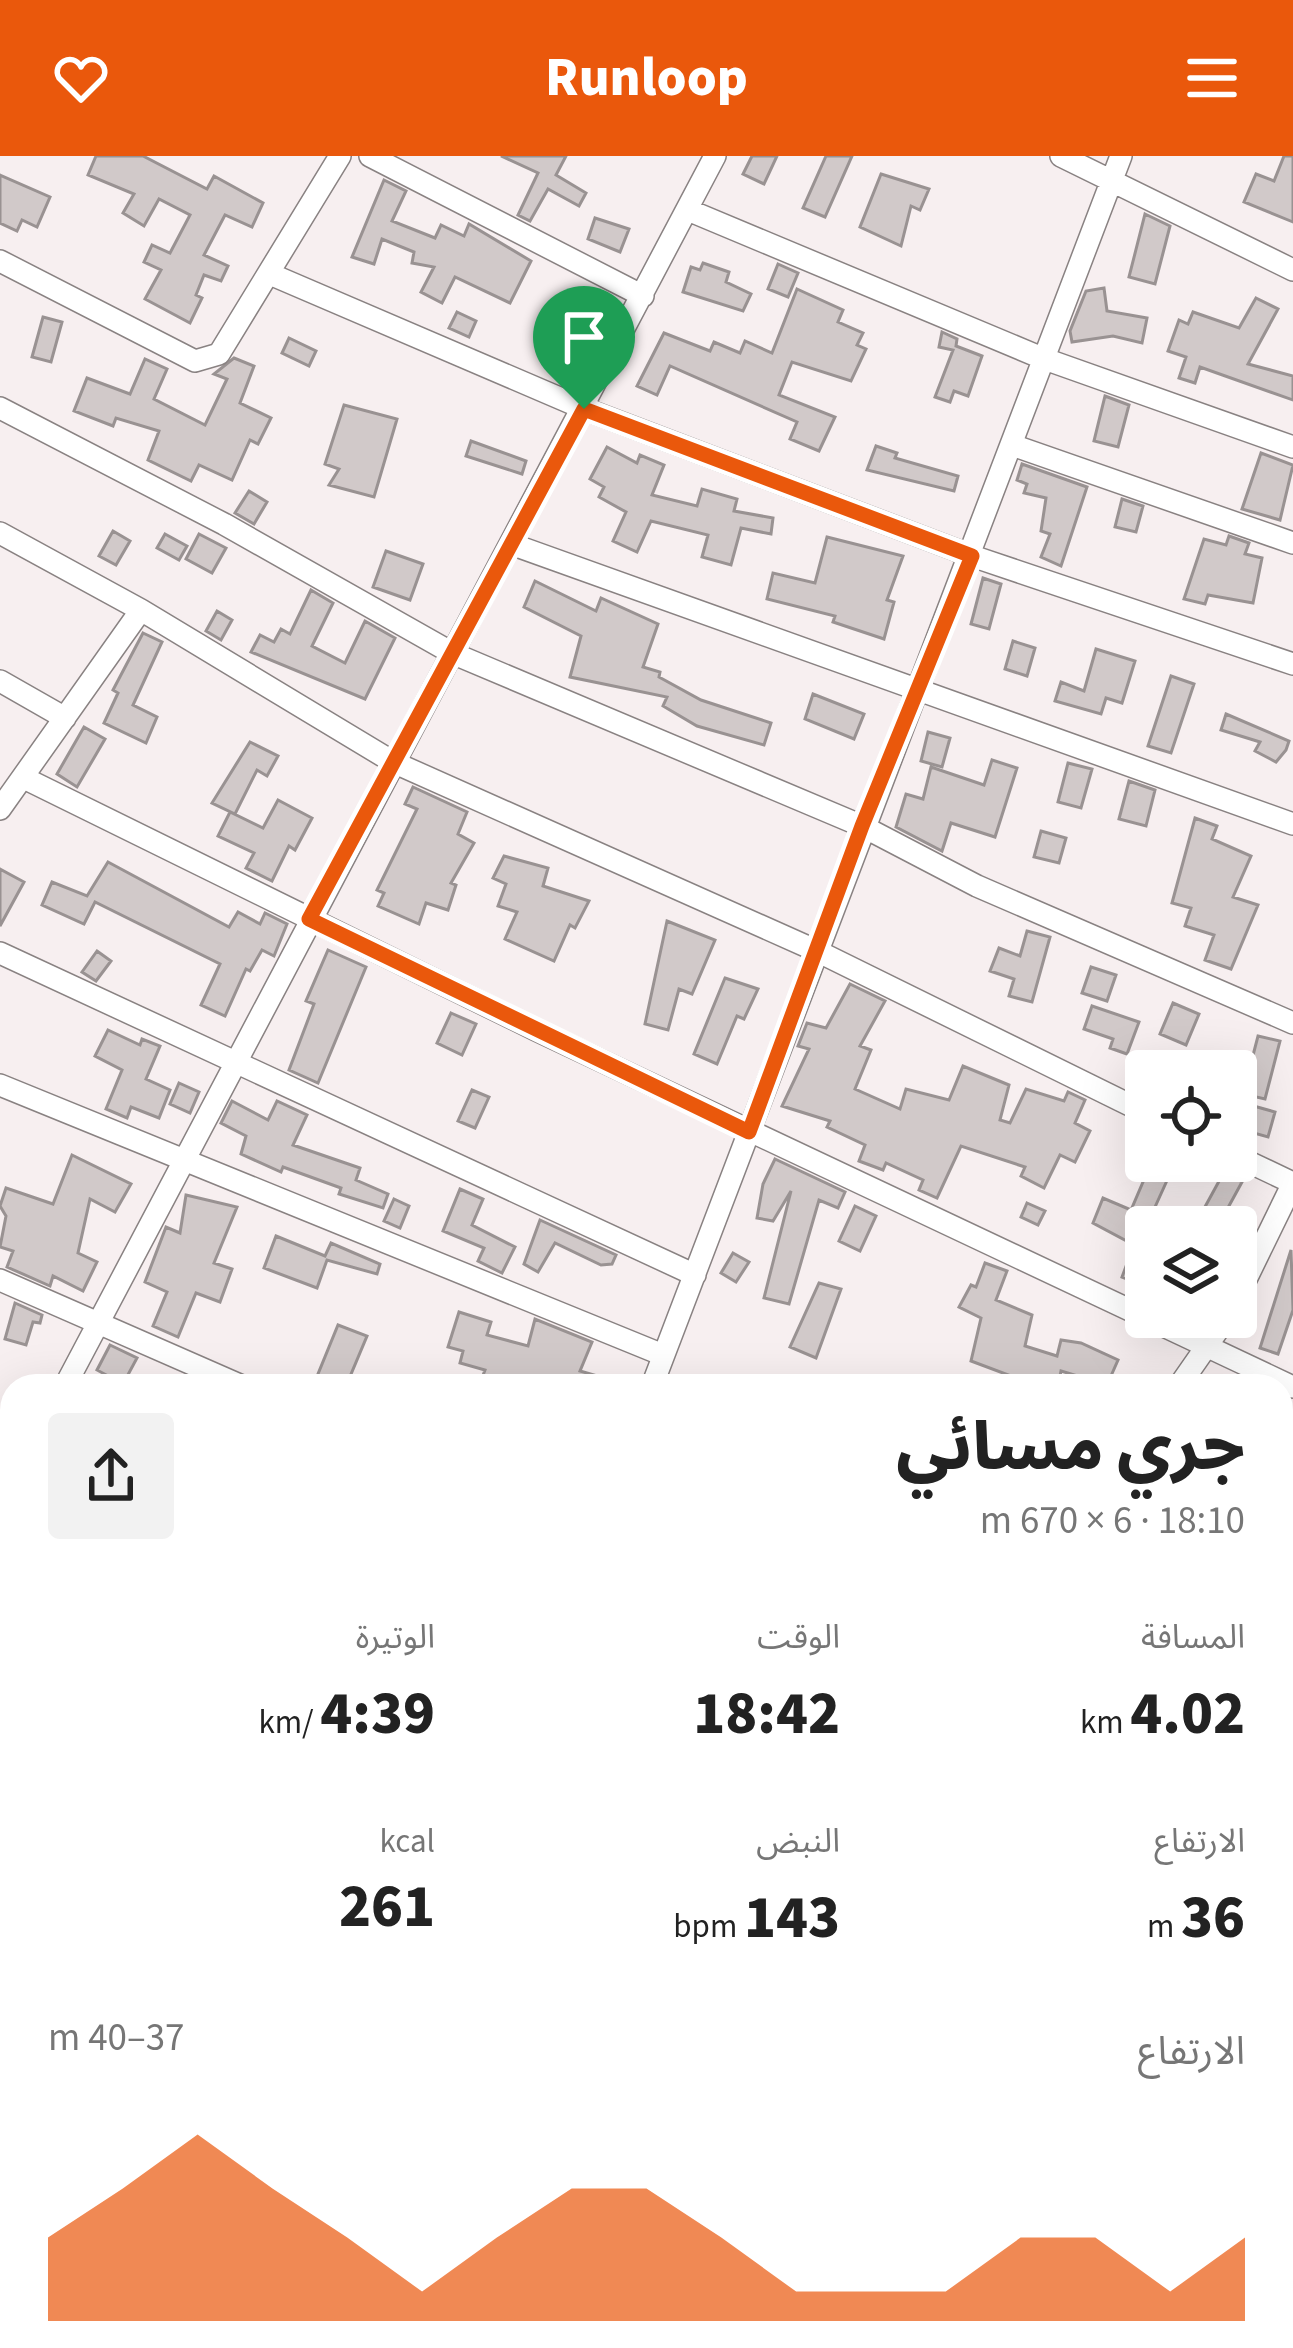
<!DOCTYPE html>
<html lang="ar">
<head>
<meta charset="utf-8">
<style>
  body { margin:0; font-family:"Source Sans 3","Noto Sans Arabic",sans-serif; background:#f2f2f2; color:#222; direction:rtl; height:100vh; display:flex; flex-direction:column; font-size:45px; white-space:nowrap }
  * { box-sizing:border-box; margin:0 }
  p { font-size:39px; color:#767676 }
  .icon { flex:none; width:66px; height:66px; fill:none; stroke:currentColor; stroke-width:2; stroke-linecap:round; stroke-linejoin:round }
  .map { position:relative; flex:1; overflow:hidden; direction:ltr }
  .drawer { position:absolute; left:0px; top:1218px; width:1293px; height:975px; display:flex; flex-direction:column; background:#fff; border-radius:36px 36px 0 0; box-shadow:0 12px 48px #0002; direction:rtl }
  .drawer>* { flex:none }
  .fabs { position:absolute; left:1125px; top:894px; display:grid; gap:24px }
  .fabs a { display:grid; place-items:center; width:132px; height:132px; border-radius:12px; background:#fff; box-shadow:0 12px 48px #0002; font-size:60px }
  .pin { position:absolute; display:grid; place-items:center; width:102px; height:102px; color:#fff; margin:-123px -51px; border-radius:50% 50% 50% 0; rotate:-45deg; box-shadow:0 0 12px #0007 }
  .pin .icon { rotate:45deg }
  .round { display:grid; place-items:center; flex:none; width:126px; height:126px; border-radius:12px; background:#f2f2f2 }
  .head { display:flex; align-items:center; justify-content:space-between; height:204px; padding:0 48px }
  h1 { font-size:66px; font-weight:800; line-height:90px }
  .stats { display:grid; grid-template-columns:repeat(3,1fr); gap:18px; height:204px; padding:12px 48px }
  .stats div { display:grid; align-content:center }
  .stats b { font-size:60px; font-weight:800 }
  .stats small { font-size:33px; font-weight:400 }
  .stats p { font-size:33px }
  .chart { height:336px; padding:24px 48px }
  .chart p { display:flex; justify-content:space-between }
  .chart svg { width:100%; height:216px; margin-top:12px; fill:#ea580c; opacity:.7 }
  header { display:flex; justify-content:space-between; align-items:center; height:156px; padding:0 48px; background:#ea580c; color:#fff; font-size:54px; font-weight:800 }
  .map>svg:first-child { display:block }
  .building { fill:#d1c9c9; stroke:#999292; stroke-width:3 }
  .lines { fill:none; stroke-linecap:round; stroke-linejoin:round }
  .minor-casing { stroke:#898282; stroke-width:24 }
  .major-casing { stroke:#898282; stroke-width:30 }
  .path { stroke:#afa8a9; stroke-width:3; stroke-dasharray:6 6; stroke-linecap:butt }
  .minor { stroke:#fff; stroke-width:21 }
  .major { stroke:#fff; stroke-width:27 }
  .route-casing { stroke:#fff; stroke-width:24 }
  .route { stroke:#ea580c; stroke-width:15 }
</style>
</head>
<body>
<header><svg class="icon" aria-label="menu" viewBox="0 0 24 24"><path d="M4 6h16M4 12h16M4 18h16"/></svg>Runloop<svg class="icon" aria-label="heart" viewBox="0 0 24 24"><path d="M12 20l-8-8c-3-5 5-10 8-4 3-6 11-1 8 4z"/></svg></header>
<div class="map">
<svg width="1293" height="2192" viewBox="0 0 1293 2192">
  <rect width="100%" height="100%" fill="#f7eff0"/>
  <!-- building -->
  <path class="building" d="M96,0H143L207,33L214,20L263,47L252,71L225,59L204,99L228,110L221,125L204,119L196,139L202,142L190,167L145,143L161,114L144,106L152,89L170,97L190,59L159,43L144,70L123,57L134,38L88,19Z
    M501,0H566L556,19L586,37L579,50L548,33L530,65L518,59L538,17Z
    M752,0H777L764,28L743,18Z
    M826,0H852L825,61L803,52Z
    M1284,0H1293V66L1244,46L1256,18L1274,25Z
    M881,18L929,33L920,54L911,50L901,90L860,71Z
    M0,19L50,41L37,71L22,64L17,75L0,67Z
    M384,24L406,35L392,65L435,82L441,69L464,80L469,68L531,105L510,147L455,121L442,147L421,136L434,111L412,107L414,96L382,83L374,108L352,101Z
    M1145,58L1170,70L1155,128L1129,121Z
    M595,62L629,73L620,96L588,83Z
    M703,107L729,116L726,126L751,138L743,155L683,136L691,111L700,114Z
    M778,108L798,117L788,141L768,133Z
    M1104,132L1107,155L1147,162L1142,187L1113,180L1072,186L1070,175L1086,135Z
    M797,133L843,154L838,166L863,177L857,189L866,193L851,225L792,206L779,239L835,261L819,295L790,283L797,266L670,210L657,239L637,230L664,177L710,195L714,186L740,197L745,185L772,197Z
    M1256,142L1278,153L1248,208L1293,220V244L1200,211L1195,227L1179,222L1186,201L1168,195L1179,164L1188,168L1193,156L1239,172Z
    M457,156L476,165L469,181L449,172Z
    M43,161L62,166L51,206L32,201Z
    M942,176L957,183L956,190L982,200L968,240L954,235L950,246L935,241L953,194L939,191Z
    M289,182L316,195L309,210L282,197Z
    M234,202L254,210L240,247L271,262L258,288L250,284L232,324L199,309L191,325L148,304L159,275L116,262L113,270L74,255L87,222L130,238L145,203L167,213L154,243L205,269L227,223L214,218Z
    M1105,240L1129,249L1118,291L1094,285Z
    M344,249L397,263L374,341L329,329L339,313L325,308Z
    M471,285L526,305L522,318L466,300Z
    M876,290L897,297L895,302L958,320L954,335L867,314Z
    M607,291L637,307L640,299L664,309L652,339L697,350L702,333L737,343L734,355L773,362L771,378L741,372L731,409L702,401L708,379L651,365L637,396L613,385L626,356L599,341L604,331L590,323Z
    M1261,297L1293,309L1280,364L1242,353Z
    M1022,308L1087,331L1061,410L1041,401L1050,378L1041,375L1046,342L1024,337L1027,328L1017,324Z
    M249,335L267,346L254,368L235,357Z
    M1122,343L1143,350L1136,376L1115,371Z
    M113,375L130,385L116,409L99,400Z
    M165,378L187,390L179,404L157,392Z
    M199,378L226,392L212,417L186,403Z
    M1229,380L1249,387L1245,398L1262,402L1253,447L1208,439L1205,448L1184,443L1204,383L1226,389Z
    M827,381L903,400L887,444L894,446L884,483L833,466L835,460L767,443L773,417L815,427Z
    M386,395L423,408L410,444L373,431Z
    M983,422L1001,428L989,473L971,468Z
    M535,425L596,455L601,442L658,468L643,511L660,516L659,521L701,544L771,567L764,589L697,570L663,550L667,541L570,521L581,480L524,451Z
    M311,434L333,447L312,490L345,507L365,465L395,482L365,543L251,496L260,479L274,486L281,473L290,478Z
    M217,455L232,464L221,484L206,475Z
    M143,477L162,486L133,549L157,561L146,587L104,567L118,537L113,534Z
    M1013,485L1035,492L1027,520L1005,513Z
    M1096,493L1135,505L1122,547L1106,542L1101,558L1055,545L1061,526L1084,535Z
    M1171,520L1194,528L1171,597L1148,590Z
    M813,538L864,558L854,583L805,563Z
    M1226,558L1289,585L1286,594L1276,606L1255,595L1260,586L1221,574Z
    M84,571L105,583L77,631L57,618Z
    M928,576L950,582L942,611L921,605Z
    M250,586L278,600L267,620L257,614L235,658L212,647Z
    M992,604L1017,612L995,681L951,667L942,695L896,671L906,638L923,643L931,611L984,629Z
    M1068,607L1092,613L1081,652L1058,646Z
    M1129,625L1155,634L1146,670L1119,663Z
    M413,631L467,656L458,678L474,687L451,727L456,729L448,754L426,747L419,768L378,750L384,737L377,734L417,653L405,648Z
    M278,644L312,662L295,694L289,690L272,725L246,712L254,697L218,680L230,656L263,672Z
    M1195,662L1217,670L1212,683L1251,700L1233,741L1258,749L1231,813L1205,804L1214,779L1185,770L1191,752L1172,747Z
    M1041,675L1066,682L1059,707L1034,701Z
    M504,700L548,712L543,730L589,745L575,772L570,769L554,805L505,783L517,756L498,750L506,728L493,722Z
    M108,706L229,771L238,756L260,768L265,757L287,768L274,800L262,794L250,815L246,813L225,860L201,849L220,808L95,746L84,768L42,749L52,726L87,740Z
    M0,713L24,726L0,770Z
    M667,765L715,784L692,838L679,833L668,874L645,868Z
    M1027,775L1050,781L1032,846L1009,840L1014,823L990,815L999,792L1020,800Z
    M328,794L366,811L318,927L289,914L314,848L306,845Z
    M97,795L111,805L96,825L82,816Z
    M1091,811L1116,819L1107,845L1082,837Z
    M725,822L758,833L744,863L737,860L717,908L694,898Z
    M850,828L885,845L860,890L871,894L855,933L900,953L906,933L949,944L963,910L1009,929L1000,964L1010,967L1026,933L1064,945L1068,936L1085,944L1075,967L1090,975L1075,1006L1060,999L1044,1032L1021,1020L1025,1011L961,990L937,1042L919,1034L923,1024L886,1007L883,1014L859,1005L865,989L827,971L830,965L782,950L809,893L798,890L807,867L826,872Z
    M1173,847L1199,858L1186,889L1160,878Z
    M1092,850L1139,866L1127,898L1110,892L1113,883L1084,873Z
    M451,857L476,868L462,899L437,887Z
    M108,874L140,889L142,883L160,890L146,923L170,934L159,962L131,951L127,962L106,953L122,914L95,900Z
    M1258,880L1280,885L1265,943L1243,938Z
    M179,927L199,936L190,957L170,948Z
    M472,934L489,941L475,972L458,965Z
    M232,945L268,964L277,945L307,959L293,989L360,1012L356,1024L388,1038L383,1052L339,1038L341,1032L283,1011L281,1016L241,998L246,980L221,967Z
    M1250,949L1275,956L1268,981L1243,974Z
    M72,999L131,1028L115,1056L90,1043L78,1097L97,1106L83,1135L53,1120L50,1130L7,1111L13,1095L0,1091L6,1060L0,1050L6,1032L53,1048Z
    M775,1003L845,1036L838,1052L819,1044L789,1148L764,1142L791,1035L773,1065L757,1062L763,1028Z
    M1152,1005L1174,1009L1146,1071V1130L1122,1121L1134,1089L1093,1067L1103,1042L1131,1054Z
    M1224,1016L1242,1026L1218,1070L1200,1060Z
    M460,1033L483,1043L472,1069L515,1091L502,1117L478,1105L484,1092L443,1075Z
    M186,1039L237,1051L214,1107L232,1113L220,1146L196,1137L178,1181L153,1170L167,1136L145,1126L166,1071L180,1077Z
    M394,1043L409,1050L400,1072L384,1065Z
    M1027,1047L1045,1055L1038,1069L1021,1061Z
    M855,1050L876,1060L860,1095L839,1085Z
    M540,1064L616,1099L612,1108L601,1109L555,1087L538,1116L524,1108Z
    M276,1080L325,1100L331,1087L380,1108L377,1118L327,1104L317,1132L264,1112Z
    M1291,1094L1293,1154L1278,1198L1260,1192Z
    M733,1097L749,1106L736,1126L721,1117Z
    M985,1107L1007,1115L996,1144L1032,1159L1025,1190L1057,1200L1061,1184L1081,1187L1118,1204L1107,1229L1061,1215L1058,1230H1038L971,1205L981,1162L959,1151L971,1129L976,1131Z
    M819,1127L841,1133L816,1202L790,1191Z
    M15,1147L42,1159L40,1167L33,1166L26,1189L5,1183Z
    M459,1156L491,1166L487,1179L528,1190L535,1163L592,1186L580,1215L615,1225L614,1230H479L485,1214L460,1207L463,1195L448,1191Z
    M338,1169L367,1180L346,1230L318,1218Z
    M110,1189L137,1202L123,1228L97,1214Z"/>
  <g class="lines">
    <defs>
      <path id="minor" d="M370,0L643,140
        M1061,0L1293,114
        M688,54L1042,202L1293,291
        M0,105L195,205L219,198L340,0
        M270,118L585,253L972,400L1293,508
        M0,252L224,368L452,497L862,670L977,730L1293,867
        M1012,289L1293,387
        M0,377L141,454L393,606L817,795L1146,957
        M511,388L1293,668
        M0,525L65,562
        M24,622L536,874L1293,1231
        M0,653L141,454
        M0,797L695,1119
        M0,929L663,1199
        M1236,1000L1293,1027
        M0,1124L242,1230
        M1236,1144L1293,1027
        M65,1230L715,0
        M652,1230L1121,0
        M1179,1230L1227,1161
        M0,1368L12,1343
        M1281,1397L1293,1403
        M0,1420L12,1422
        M1281,1574L1293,1580
        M0,1600L12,1605
        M1281,1755L1293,1760
        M1281,1894L1293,1899
        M0,1953L12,1922
        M1281,2095L1293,2100
        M1281,2155L1293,2119
        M76,2192L80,2181
        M243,2192L247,2181
        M421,2192L425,2181
        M578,2192L582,2181
        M752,2192L756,2181
        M875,2192L880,2181
        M1269,2192L1272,2181"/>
      <path id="major" d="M0,1841L12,1846
        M823,2181L850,2192"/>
    </defs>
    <!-- minor casing -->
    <use href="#minor" class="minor-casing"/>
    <!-- major casing -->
    <use href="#major" class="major-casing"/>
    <!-- path -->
    <path class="path" d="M0,1677L12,1647"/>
    <!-- minor -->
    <use href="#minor" class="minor"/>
    <!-- major -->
    <use href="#major" class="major"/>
  </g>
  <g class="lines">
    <defs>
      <path id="route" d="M584,253L972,400L862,670L749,976L309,763Z"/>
    </defs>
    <!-- route casing -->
    <use href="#route" class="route-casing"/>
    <!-- route -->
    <use href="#route" class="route"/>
  </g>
</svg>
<div class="fabs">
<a><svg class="icon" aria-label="locate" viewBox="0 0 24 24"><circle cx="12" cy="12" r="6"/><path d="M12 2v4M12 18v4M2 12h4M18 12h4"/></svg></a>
<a><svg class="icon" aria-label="layers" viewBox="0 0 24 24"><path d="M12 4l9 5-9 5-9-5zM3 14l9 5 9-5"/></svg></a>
</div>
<div class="pin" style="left:584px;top:253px;background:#1e9e55"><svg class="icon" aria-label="arrive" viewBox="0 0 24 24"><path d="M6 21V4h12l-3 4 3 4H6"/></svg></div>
<section class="drawer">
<div class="head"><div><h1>جري مسائي</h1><p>18:10 · 6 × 670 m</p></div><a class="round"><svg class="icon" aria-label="share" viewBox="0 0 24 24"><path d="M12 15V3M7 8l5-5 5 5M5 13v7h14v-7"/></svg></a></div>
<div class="stats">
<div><p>المسافة</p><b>4.02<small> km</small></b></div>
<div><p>الوقت</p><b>18:42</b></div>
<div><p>الوتيرة</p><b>4:39<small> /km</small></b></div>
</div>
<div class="stats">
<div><p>الارتفاع</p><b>36<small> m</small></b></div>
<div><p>النبض</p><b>143<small> bpm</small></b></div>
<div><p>kcal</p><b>261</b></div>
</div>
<div class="chart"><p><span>الارتفاع</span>37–40 m</p>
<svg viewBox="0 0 160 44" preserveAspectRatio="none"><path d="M0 44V27L10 17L20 6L30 17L40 27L50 38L60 27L70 17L80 17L90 27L100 38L110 38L120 38L130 27L140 27L150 38L160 27V44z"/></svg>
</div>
</section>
</div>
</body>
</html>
